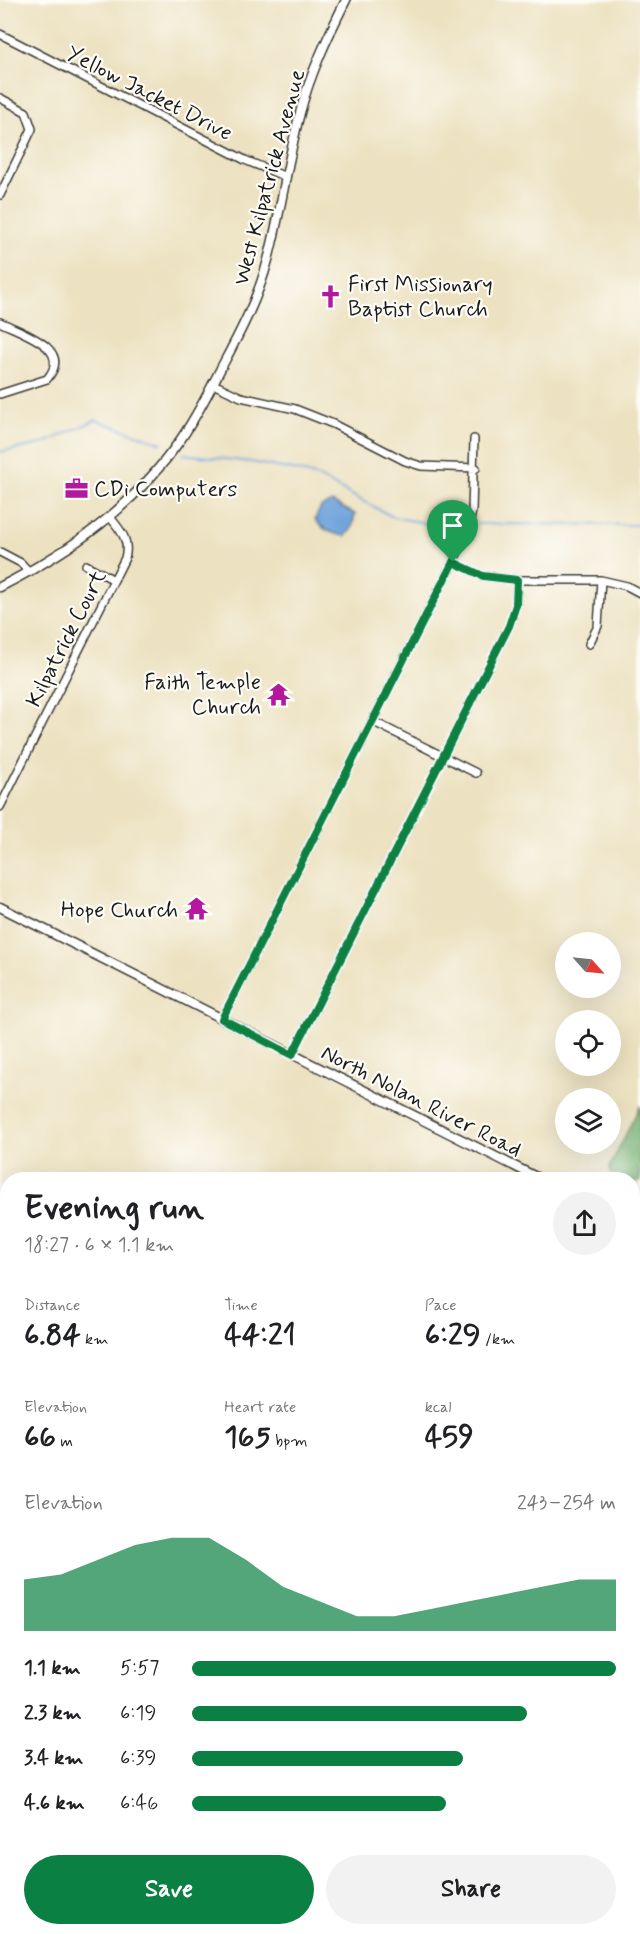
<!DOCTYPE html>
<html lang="en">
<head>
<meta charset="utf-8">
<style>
  body { margin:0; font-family:Mynerve,sans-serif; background:#f2f2f2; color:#202124; height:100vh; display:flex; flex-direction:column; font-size:22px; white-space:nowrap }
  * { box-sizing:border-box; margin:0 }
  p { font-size:20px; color:#757577 }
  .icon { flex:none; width:33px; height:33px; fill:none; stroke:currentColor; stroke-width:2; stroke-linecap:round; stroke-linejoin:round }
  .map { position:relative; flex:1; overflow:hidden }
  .panel { position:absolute; left:0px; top:1172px; width:640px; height:764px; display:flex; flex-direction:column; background:#fff; border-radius:24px 24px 0 0; box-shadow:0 6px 24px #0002 }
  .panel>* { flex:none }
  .needle { width:39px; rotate:117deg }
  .fabs { position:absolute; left:555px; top:932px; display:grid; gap:12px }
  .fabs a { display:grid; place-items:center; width:66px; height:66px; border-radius:50%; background:#fff; box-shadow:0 6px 24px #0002; font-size:30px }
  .pin { position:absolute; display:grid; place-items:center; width:51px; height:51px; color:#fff; margin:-62px -26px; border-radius:50% 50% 50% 0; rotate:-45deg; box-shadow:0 0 6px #0007 }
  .pin .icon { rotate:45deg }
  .round { display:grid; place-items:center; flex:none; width:63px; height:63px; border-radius:32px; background:#f2f2f2 }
  .head { display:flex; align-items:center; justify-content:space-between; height:102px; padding:0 24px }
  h1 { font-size:33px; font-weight:700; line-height:45px }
  .stats { display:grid; grid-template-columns:repeat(3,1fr); gap:9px; height:102px; padding:6px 24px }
  .stats div { display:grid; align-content:center }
  .stats b { font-size:30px; font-weight:700 }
  .stats small { font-size:16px; font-weight:400 }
  .stats p { font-size:16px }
  .chart { height:168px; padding:12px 24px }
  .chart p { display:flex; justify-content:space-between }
  .chart svg { width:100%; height:108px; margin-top:6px; fill:#0b8043; opacity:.7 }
  .button { display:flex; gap:12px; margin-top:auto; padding:12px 24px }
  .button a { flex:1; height:69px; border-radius:36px; background:#0b8043; color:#fff; font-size:24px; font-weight:700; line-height:69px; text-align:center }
  .button a+a { background:#f2f2f2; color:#202124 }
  ul { padding:0 24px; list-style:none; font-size:20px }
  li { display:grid; grid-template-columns:96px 72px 1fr; align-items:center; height:45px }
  li i { height:15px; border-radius:8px; background:#0b8043 }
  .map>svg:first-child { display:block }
  .green { fill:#8fce84; stroke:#567550; stroke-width:1.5 }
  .forest { fill:#73b172; stroke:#486647; stroke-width:1.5 }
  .water { fill:#6ea2da; stroke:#455f7b; stroke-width:1.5 }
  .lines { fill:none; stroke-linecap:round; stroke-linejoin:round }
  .stream { stroke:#6ea2da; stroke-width:2 }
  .minor-casing { stroke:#3b3a35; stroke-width:10 }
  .major-casing { stroke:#3b3a35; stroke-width:11 }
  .minor { stroke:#fff; stroke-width:7 }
  .major { stroke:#fff; stroke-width:8 }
  .route-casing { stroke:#fff; stroke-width:12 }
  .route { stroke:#0b8043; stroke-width:8 }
  .labels { text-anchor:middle; stroke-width:4.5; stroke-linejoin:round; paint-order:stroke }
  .street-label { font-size:22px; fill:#1c1c1c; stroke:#fdfcf7 }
  .poi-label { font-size:22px; fill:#1c1c1c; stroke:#fdfcf7; text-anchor:start }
</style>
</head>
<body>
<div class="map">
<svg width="640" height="1934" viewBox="0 0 640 1934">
  <rect width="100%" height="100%" fill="#fdfcf7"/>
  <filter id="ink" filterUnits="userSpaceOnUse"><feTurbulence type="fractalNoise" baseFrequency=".0167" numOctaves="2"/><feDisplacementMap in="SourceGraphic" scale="12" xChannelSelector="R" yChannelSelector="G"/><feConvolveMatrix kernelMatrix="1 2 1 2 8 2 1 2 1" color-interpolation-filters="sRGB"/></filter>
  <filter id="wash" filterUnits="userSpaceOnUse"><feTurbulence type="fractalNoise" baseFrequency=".008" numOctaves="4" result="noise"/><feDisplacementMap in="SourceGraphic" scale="24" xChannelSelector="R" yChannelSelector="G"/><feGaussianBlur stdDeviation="1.35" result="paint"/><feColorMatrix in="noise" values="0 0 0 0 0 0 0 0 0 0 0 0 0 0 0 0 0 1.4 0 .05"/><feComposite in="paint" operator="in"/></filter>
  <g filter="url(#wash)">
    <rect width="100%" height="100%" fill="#ece1c0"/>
    <!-- green -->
    <path class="green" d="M633,1846L640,1849V1912L633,1926Z
      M354,1928H632L629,1934H351Z"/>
    <!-- forest -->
    <path class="forest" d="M640,1106V1182H633V1179H617L610,1173V1166Z
      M0,1442L7,1445V1501L0,1499Z"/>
    <!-- water -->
    <path class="water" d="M332,502L355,514L352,528L346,536C334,535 321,529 315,519L321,507Z"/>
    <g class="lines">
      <!-- stream -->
      <path class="stream" d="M0,452L42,444L96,420L162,443
        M183,454L251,462L298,471L318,477L393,517L424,523L464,524
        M477,524L640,525
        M633,1369L640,1365
        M0,1463L8,1466"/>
    </g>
  </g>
  <g filter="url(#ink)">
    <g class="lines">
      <defs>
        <path id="minor" d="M0,34L245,160L286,177
          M0,98L26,112L32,129L0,195
          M0,322C22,333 74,348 47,379L0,394
          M213,384L241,397L295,409L333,424L405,461L421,466L476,468
          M0,552L21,563L29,572
          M453,562L483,576L517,580H601L627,586L640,593
          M86,565L114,580
          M589,644L598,626L601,580
          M372,721L476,773
          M0,807L125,558C130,540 121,531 110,517
          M222,1019L467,534L472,511L474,439
          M292,1055L509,626L516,605L517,580"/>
        <path id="major" d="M0,587C72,550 134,507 181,439C196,417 209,392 221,368C240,333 258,298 268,260C281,212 287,162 300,113C310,74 328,36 346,0
          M0,907L540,1179
          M633,1225L640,1229"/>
      </defs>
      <!-- minor casing -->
      <use href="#minor" class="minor-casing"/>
      <!-- major casing -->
      <use href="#major" class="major-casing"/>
      <!-- minor -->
      <use href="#minor" class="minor"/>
      <!-- major -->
      <use href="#major" class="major"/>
    </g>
  </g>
  <g class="lines" filter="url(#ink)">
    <defs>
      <path id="route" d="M453,562L483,576L517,580L516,605L509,626L292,1055L222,1019Z"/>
    </defs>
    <!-- route casing -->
    <use href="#route" class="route-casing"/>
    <!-- route -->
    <use href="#route" class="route"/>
  </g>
  <!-- icons -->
  <defs>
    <symbol id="church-bare" viewBox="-9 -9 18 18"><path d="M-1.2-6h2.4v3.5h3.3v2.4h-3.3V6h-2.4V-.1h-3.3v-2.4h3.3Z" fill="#b5179e" stroke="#fdfcf7" stroke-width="2.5" paint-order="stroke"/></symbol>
    <symbol id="office-bare" viewBox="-9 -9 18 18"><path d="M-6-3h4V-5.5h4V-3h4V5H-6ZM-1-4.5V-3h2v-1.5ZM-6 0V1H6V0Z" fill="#b5179e" stroke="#fdfcf7" stroke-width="2.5" paint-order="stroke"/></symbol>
    <symbol id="temple-bare" viewBox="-9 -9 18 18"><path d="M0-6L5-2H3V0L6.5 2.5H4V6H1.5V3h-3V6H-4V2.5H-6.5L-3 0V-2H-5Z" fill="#b5179e" stroke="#fdfcf7" stroke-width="2.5" paint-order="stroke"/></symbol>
  </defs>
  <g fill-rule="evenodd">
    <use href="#church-bare" x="314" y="280" width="33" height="33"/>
    <use href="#office-bare" x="60" y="472" width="33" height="33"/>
    <use href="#temple-bare" x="262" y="678" width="33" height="33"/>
    <use href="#temple-bare" x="180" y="892" width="33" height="33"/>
  </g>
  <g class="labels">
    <!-- street labels -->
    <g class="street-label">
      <text transform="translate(150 92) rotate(27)" y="8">Yellow Jacket Drive</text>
      <text transform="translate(268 177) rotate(-75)" y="8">West Kilpatrick Avenue</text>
      <text transform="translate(65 638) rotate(-63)" y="8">Kilpatrick Court</text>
      <text transform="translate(422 1100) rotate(27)" y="8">North Nolan River Road</text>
    </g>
    <!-- poi labels -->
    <g class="poi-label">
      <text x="348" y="291">First Missionary<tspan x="348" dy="25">Baptist Church</tspan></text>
      <text x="94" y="496">CDi Computers</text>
      <text x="261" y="689" text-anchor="end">Faith Temple<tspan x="261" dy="25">Church</tspan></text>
      <text x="178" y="917" text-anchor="end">Hope Church</text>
    </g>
  </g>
</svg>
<div class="fabs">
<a><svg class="needle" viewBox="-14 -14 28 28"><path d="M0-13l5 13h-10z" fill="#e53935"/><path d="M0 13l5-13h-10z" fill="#757577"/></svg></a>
<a><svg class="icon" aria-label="locate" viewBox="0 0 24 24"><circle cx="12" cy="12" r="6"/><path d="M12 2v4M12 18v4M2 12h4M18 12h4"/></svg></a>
<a><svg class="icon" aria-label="layers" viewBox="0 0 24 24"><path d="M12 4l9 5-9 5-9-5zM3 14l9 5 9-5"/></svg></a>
</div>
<div class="pin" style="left:453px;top:562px;background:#1e9e55"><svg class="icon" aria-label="arrive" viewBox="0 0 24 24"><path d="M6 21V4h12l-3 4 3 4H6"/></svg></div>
<section class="panel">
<div class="head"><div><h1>Evening run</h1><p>18:27 · 6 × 1.1 km</p></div><a class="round"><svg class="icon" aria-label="share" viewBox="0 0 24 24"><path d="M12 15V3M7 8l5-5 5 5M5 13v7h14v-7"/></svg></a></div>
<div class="stats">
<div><p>Distance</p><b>6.84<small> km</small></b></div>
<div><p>Time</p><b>44:21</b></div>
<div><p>Pace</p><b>6:29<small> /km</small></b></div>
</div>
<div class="stats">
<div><p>Elevation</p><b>66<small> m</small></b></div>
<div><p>Heart rate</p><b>165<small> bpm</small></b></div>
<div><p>kcal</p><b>459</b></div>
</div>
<div class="chart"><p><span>Elevation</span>243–254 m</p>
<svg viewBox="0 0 160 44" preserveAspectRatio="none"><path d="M0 44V23L10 21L20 15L30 9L40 6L50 6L60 15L70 26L80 32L90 38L100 38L110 35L120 32L130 29L140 26L150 23L160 23V44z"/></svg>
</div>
<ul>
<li><b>1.1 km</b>5:57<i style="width:100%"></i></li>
<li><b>2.3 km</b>6:19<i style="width:79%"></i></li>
<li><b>3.4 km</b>6:39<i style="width:64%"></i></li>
<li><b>4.6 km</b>6:46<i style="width:60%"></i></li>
</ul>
<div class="button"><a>Save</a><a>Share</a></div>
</section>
</div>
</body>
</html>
